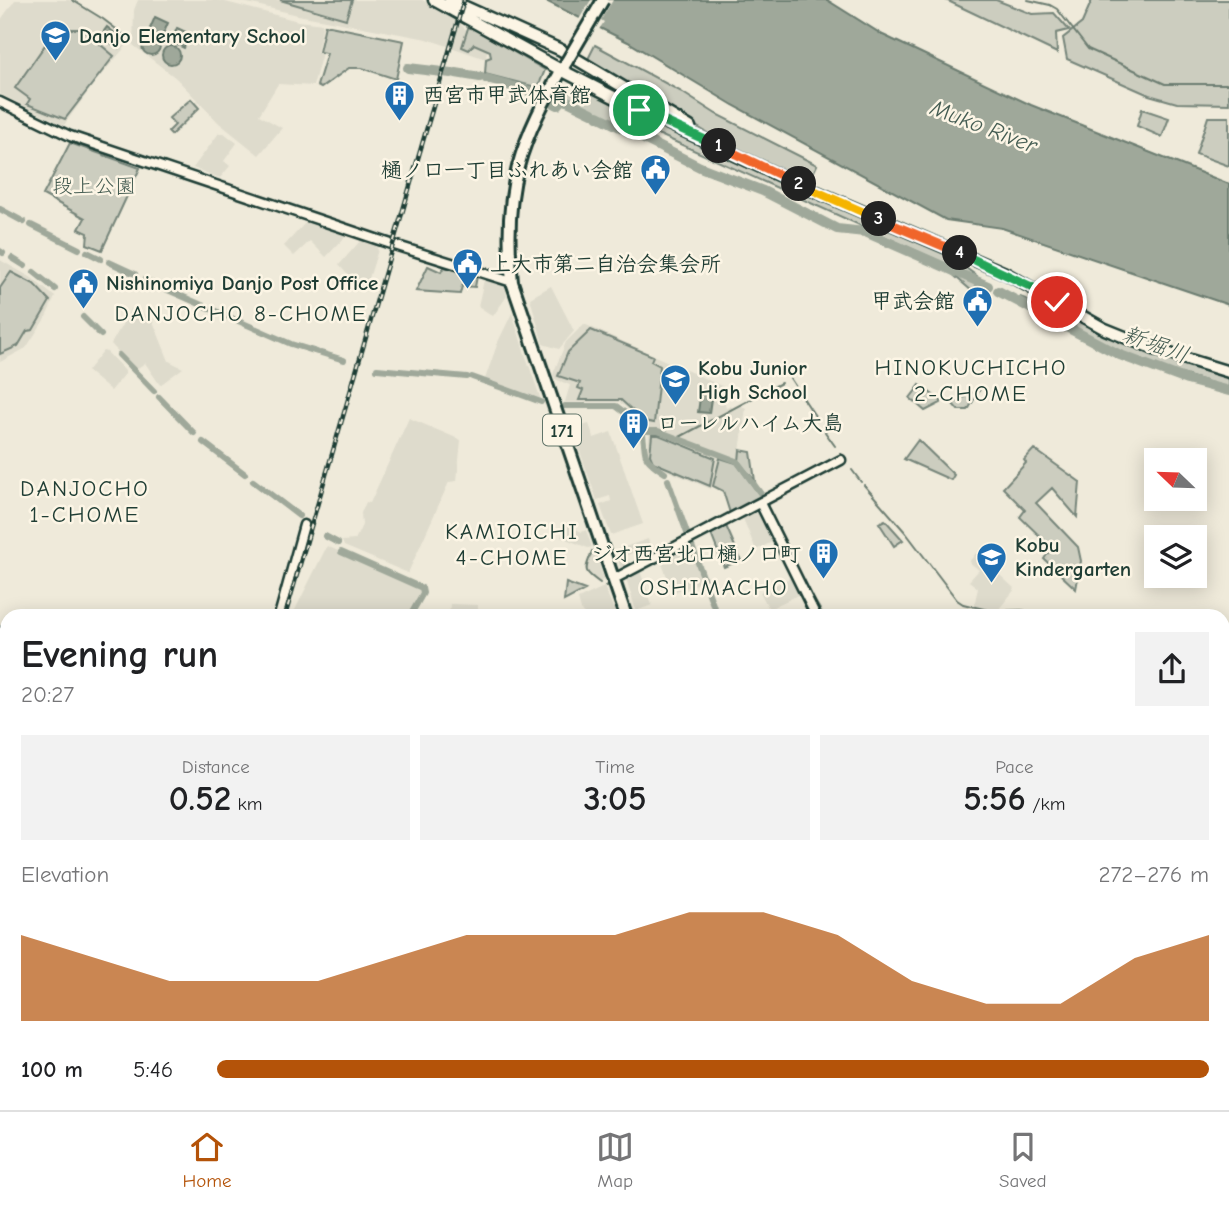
<!DOCTYPE html>
<html lang="en">
<head>
<meta charset="utf-8">
<style>
  body { margin:0; font-family:"Comic Neue","Klee One",sans-serif; background:#f2f2f2; color:#202124; height:100vh; display:flex; flex-direction:column; font-size:26px; white-space:nowrap }
  * { box-sizing:border-box; margin:0 }
  p { font-size:23px; color:#757577 }
  .icon { flex:none; width:38px; height:38px; fill:none; stroke:currentColor; stroke-width:2; stroke-linecap:round; stroke-linejoin:round }
  .map { position:relative; flex:1; overflow:hidden }
  .sheet { position:absolute; left:0px; top:609px; width:1230px; height:502px; display:flex; flex-direction:column; background:#fff; border-radius:21px 21px 0 0; box-shadow:0 4px 18px #0003 }
  .sheet>* { flex:none }
  .needle { width:46px; rotate:293deg }
  .controls { position:absolute; left:1144px; top:448px; display:grid; gap:14px }
  .controls a { display:grid; place-items:center; width:63px; height:63px; border-radius:0px; background:#fff; box-shadow:0 4px 18px #0003; font-size:35px }
  .pin { position:absolute; display:grid; place-items:center; width:60px; height:60px; color:#fff; margin:-30px; border:4px solid #fff; border-radius:50%; box-shadow:0 2px 7px #0007 }
  .km { position:absolute; width:35px; height:35px; margin:-18px; border-radius:50%; background:#222; color:#fff; font-size:19px; line-height:35px; text-align:center }
  .round { display:grid; place-items:center; flex:none; width:74px; height:74px; border-radius:0px; background:#f2f2f2 }
  .overview { display:flex; align-items:center; justify-content:space-between; height:119px; padding:0 21px }
  h1 { font-size:38px; font-weight:700; line-height:52px }
  .stats { display:grid; grid-template-columns:repeat(3,1fr); gap:10px; height:119px; padding:7px 21px }
  .stats div { display:grid; align-content:center; border-radius:0px; background:#f2f2f2; text-align:center }
  .stats b { font-size:35px; font-weight:700 }
  .stats small { font-size:19px; font-weight:400 }
  .stats p { font-size:19px }
  .chart { height:196px; padding:14px 21px }
  .chart p { display:flex; justify-content:space-between }
  .chart svg { width:100%; height:126px; margin-top:7px; fill:#b45309; opacity:.7 }
  ul { padding:0 21px; list-style:none; font-size:23px }
  li { display:grid; grid-template-columns:112px 84px 1fr; align-items:center; height:52px }
  li i { height:18px; border-radius:9px; background:#b45309 }
  .dock { display:flex; justify-content:space-around; align-items:center; height:98px; border-top:2px solid #e0e0e0; background:#fff; font-size:19px; color:#757577 }
  .dock a { display:grid; justify-items:center; gap:4px }
  .dock .active { color:#b45309 }
  .map>svg:first-child { display:block }
  .built { fill:#dedbcc }
  .green { fill:#cccdbf; stroke:#76857a; stroke-width:2 }
  .water { fill:#9fa89a; stroke:#6c7d71; stroke-width:2 }
  .pier { fill:#efeada }
  .lines { fill:none; stroke-linecap:round; stroke-linejoin:round }
  .stream { stroke:#6c7d71; stroke-width:2 }
  .canal { stroke:#9fa89a; stroke-width:6 }
  .river { stroke:#9fa89a; stroke-width:10 }
  .tertiary-casing { stroke:#1f3d34; stroke-width:13 }
  .secondary-casing { stroke:#1f3d34; stroke-width:15 }
  .trunk-casing { stroke:#1f3d34; stroke-width:16 }
  .tertiary { stroke:#fcf5e5; stroke-width:8 }
  .secondary { stroke:#fcf5e5; stroke-width:10 }
  .trunk { stroke:#fcf5e5; stroke-width:10 }
  .rail-casing { stroke:#1f3d34; stroke-width:4.5 }
  .rail { stroke:#fcf5e5; stroke-width:2; stroke-dasharray:5; stroke-linecap:butt }
  .trunk-bridge-casing { stroke:#1f3d34; stroke-width:16; stroke-linecap:butt }
  .trunk-bridge { stroke:#fcf5e5; stroke-width:10 }
  .split-1-casing { stroke:#fff; stroke-width:14 }
  .split-2-casing { stroke:#fff; stroke-width:14 }
  .split-3-casing { stroke:#fff; stroke-width:14 }
  .split-4-casing { stroke:#fff; stroke-width:14 }
  .split-5-casing { stroke:#fff; stroke-width:14 }
  .split-6-casing { stroke:#fff; stroke-width:14 }
  .split-1 { stroke:#22a559; stroke-width:9 }
  .split-2 { stroke:#f0652b; stroke-width:9 }
  .split-3 { stroke:#f5b400; stroke-width:9 }
  .split-4 { stroke:#f0652b; stroke-width:9 }
  .split-5 { stroke:#22a559; stroke-width:9 }
  .split-6 { stroke:#f5b400; stroke-width:9 }
  .labels { text-anchor:middle; stroke-width:5; stroke-linejoin:round; paint-order:stroke }
  .shield { fill:#fcf5e5; stroke:#617469; stroke-width:2 }
  .shield-label { font-size:19px; font-weight:bold; fill:#1f3d34 }
  .poi-label { font-size:21px; font-weight:bold; fill:#1f3d34; stroke:#fcf5e5; text-anchor:start }
  .park-label { font-size:21px; fill:#425a50; stroke:#fcf5e5 }
  .water-label { font-size:23px; font-style:italic; fill:#455d53; stroke:#fcf5e5 }
  .neighbourhood-label { font-size:23px; letter-spacing:2px; fill:#1f3d34; stroke:#fcf5e5 }
</style>
</head>
<body>
<div class="map">
<svg width="1229" height="1110" viewBox="0 0 1229 1110">
  <rect width="100%" height="100%" fill="#efeada"/>
  <filter id="ink" filterUnits="userSpaceOnUse"><feTurbulence type="fractalNoise" baseFrequency=".0143" numOctaves="2"/><feDisplacementMap in="SourceGraphic" scale="14" xChannelSelector="R" yChannelSelector="G"/><feConvolveMatrix kernelMatrix="1 2 1 2 8 2 1 2 1" color-interpolation-filters="sRGB"/></filter>
  <g filter="url(#ink)">
    <!-- built -->
    <path class="built" d="M15,0H70L102,19L126,37L127,45L95,82L64,125L0,94V21Z
      M138,0H218L298,21L323,24L317,52L322,53L313,86L278,84L259,115L282,128L259,155L219,123L176,78L133,45L134,10Z
      M235,0H422L453,17L487,50L486,59L427,39L298,15Z
      M219,133H224L237,143L224,161L230,166L220,178L193,168Z
      M306,222L346,236L326,257L310,241L294,256L284,246Z
      M361,240L375,245L378,250L365,291L361,290L339,265Z
      M0,260L32,278L55,297L46,317L26,348L0,362Z
      M484,280L505,287L507,296L493,316L478,306Z
      M551,286L574,331L559,349L543,344L530,298Z
      M131,309L152,319L169,361L183,368L160,385L145,363L135,370L111,344Z
      M512,313L524,351L541,400L485,379L498,342Z
      M584,324L728,389L724,399L726,408L731,406L733,410L742,406L746,408L739,459L721,453L711,489L652,464L647,455L649,432L646,424L619,402H565L570,385L555,379L553,374L566,342Z
      M103,351L107,352L125,371V374L111,391L87,371Z
      M409,418L461,440L457,481L449,482L408,573L344,546L342,541L355,540L362,525L361,513L366,502L370,503Z
      M589,424L594,438L611,432L643,524L611,535L600,505L611,501L610,496L597,500L572,429Z
      M756,509L774,541L756,550L742,516Z
      M566,525L582,532L586,530L592,547L588,548L561,537Z
      M648,539L652,553L641,560L638,551L627,555L630,565L623,569L620,567L616,550Z
      M690,543L703,582L673,592L660,559Z
      M327,546L421,589L422,592L408,616H292Z
      M594,550L604,579L600,582L587,573L586,569Z
      M976,553L1015,589L999,609L992,610L974,606L978,588L969,581L979,570L969,562Z
      M640,571L652,605L636,611L626,578Z
      M792,577L800,594L769,609L760,592Z
      M604,587L617,616H588L582,613L578,599Z
      M450,604L478,605V616H449Z
      M850,1104H917L914,1110H847Z
      M1014,1104H1102L1103,1110H1011Z"/>
    <!-- green -->
    <path class="green" d="M280,0H352L346,19Z
      M946,0H996L1032,14L1054,13L1069,30L1056,33L1057,53Z
      M1092,0H1229V104L1177,103L1149,95L1067,59L1063,38L1082,23Z
      M325,25L404,41L396,79L362,68H349L321,88L317,86L327,53L319,52Z
      M471,27L545,70L536,92L532,90V86L485,74L486,59L491,57L490,51L474,44L469,50L462,47L468,28Z
      M63,29H82L114,56L65,119L27,104L30,99L15,88L45,45L51,49L61,44L57,37Z
      M595,45L680,91L716,114L817,165L809,182L716,138L587,61Z
      M578,87L937,247L977,276L976,278L965,273L963,276L988,288L980,298L935,259L660,135L630,130L579,104L553,103L562,88L573,92Z
      M191,99L199,108L171,135L168,132L175,125L169,118Z
      M1142,109L1169,118L1162,137L1137,126Z
      M1208,117H1229V166L1196,154Z
      M70,143L140,168L102,250L87,244L88,233L79,229L85,218L43,195Z
      M428,266L441,272L444,267L477,276L475,287L462,286L460,294L416,291Z
      M11,272L34,284L50,301L33,330L27,331L18,346L0,354V288Z
      M1020,297L1229,375V388L1151,365L1118,351L1019,300Z
      M591,330L653,356L651,361L660,366L654,423L644,421L621,400H579L583,390L578,388L580,383L558,376L568,352Z
      M920,385L941,401V403L925,411L910,398Z
      M980,389L968,410H958L952,403Z
      M652,435H659L715,458L710,486L653,462L650,455Z
      M918,440L954,475L951,480L904,459Z
      M1034,449L1080,482L1077,517L1052,488L1036,503L1078,547L1081,561L1076,589L1044,559L1050,550L1049,545L1020,517L1025,510L1003,488L1026,463L1024,460Z
      M740,450L751,452L755,481L739,462Z
      M720,458L736,463L761,497L730,513L723,491L713,486Z
      M885,520L903,540L894,546L879,523Z
      M726,526L741,560L724,567L711,534Z
      M566,583L585,590L564,601Z"/>
    <!-- water -->
    <path class="water" d="M544,0H827L883,35L1031,105L1229,184V305L1002,228L946,220L733,105L628,42Z
      M155,17L168,23L162,37L149,31Z
      M107,27L124,40L118,48L101,35Z
      M177,28L190,34L184,48L171,42Z
      M142 46a9 9 0 1 1 18 0a9 9 0 1 1-18 0Z
      M162 55a9 9 0 1 1 18 0a9 9 0 1 1-18 0Z
      M701,391L712,392L709,413L698,412Z"/>
    <!-- pier -->
    <path class="pier" d="M591,0H613L601,20L604,22L598,31L578,21Z"/>
    <g class="lines">
      <!-- stream -->
      <path class="stream" d="M72,0L103,19L124,35
        M1028,0L1050,5L1057,9L1088,49L1165,84H1229
        M790,378L815,416
        M825,432L835,446
        M676,439L781,383
        M840,453L845,461
        M852,470L861,482
        M864,485L906,533L957,600L963,604L992,611
        M592,551C585,571 582,570 600,583
        M605,586L607,587
        M1001,611L1021,610L1050,616
        M1223,635H1229
        M1223,683L1229,692
        M1227,1089L1229,1090
        M581,1104L582,1105
        M589,1108L596,1110"/>
      <!-- canal -->
      <path class="canal" d="M0,209L24,222
        M31,225L79,249
        M0,251L3,253
        M87,252L101,259
        M12,258L25,266
        M109,262L135,274
        M34,272L55,289
        M145,280L291,344L317,352
        M83,317L101,335
        M321,353L344,360
        M119,355L154,391
        M377,369L467,377
        M472,377L541,402
        M159,397L194,433
        M565,406H616L641,425C649,455 636,454 665,473
        M642,431H658L737,461L761,494
        M203,442L245,474
        M668,480L687,533
        M253,481L299,516
        M325,536L338,543
        M692,546L717,616
        M341,552L422,588L423,593L410,616
        M812,600L822,616
        M1100,1104L1101,1110"/>
      <!-- river -->
      <path class="river" d="M408,68L451,73
        M456,73L480,77
        M487,79L533,92
        M554,103L558,105L563,99L592,113
        M598,116L700,167L763,191L837,229L865,232L988,286
        M998,291L1120,355L1187,380L1229,391"/>
      <defs>
        <path id="tertiary" d="M0,102L70,136L388,243L512,282
          M760,503L816,616
          M614,579L841,460
          M279,616L304,525
          M0,632L7,635
          M1223,882L1229,884
          M0,907L7,911
          M1138,1104L1153,1110
          M1152,1104L1167,1110"/>
        <path id="secondary" d="M434,0L561,70L639,110L782,177L1005,273L1105,329L1157,350L1229,372
          M450,0L561,50L690,127
          M0,933L7,937
          M296,1104L306,1110"/>
        <path id="trunk" d="M567,61C520,140 502,189 512,282L626,616
          M795,1104L797,1110"/>
      </defs>
      <!-- tertiary casing -->
      <use href="#tertiary" class="tertiary-casing"/>
      <!-- secondary casing -->
      <use href="#secondary" class="secondary-casing"/>
      <!-- trunk casing -->
      <use href="#trunk" class="trunk-casing"/>
      <!-- tertiary -->
      <use href="#tertiary" class="tertiary"/>
      <!-- secondary -->
      <use href="#secondary" class="secondary"/>
      <!-- trunk -->
      <use href="#trunk" class="trunk"/>
      <defs>
        <path id="rail" d="M285,616L464,0
          M0,923L7,927
          M308,1104L318,1110
          M134,1110L136,1104"/>
      </defs>
      <!-- rail casing -->
      <use href="#rail" class="rail-casing"/>
      <!-- rail -->
      <use href="#rail" class="rail"/>
      <defs>
        <path id="trunk-bridge" d="M567,61L603,0"/>
      </defs>
      <!-- trunk-bridge casing -->
      <use href="#trunk-bridge" class="trunk-bridge-casing"/>
      <!-- trunk-bridge -->
      <use href="#trunk-bridge" class="trunk-bridge"/>
    </g>
  </g>
  <g class="lines" filter="url(#ink)">
    <defs>
      <path id="split-1" d="M639,110L719,146"/>
      <path id="split-2" d="M719,146L799,184"/>
      <path id="split-3" d="M799,184L879,219"/>
      <path id="split-4" d="M879,219L960,253"/>
      <path id="split-5" d="M960,253L1040,291"/>
      <path id="split-6" d="M1040,291L1057,302"/>
    </defs>
    <!-- split-1 casing -->
    <use href="#split-1" class="split-1-casing"/>
    <!-- split-2 casing -->
    <use href="#split-2" class="split-2-casing"/>
    <!-- split-3 casing -->
    <use href="#split-3" class="split-3-casing"/>
    <!-- split-4 casing -->
    <use href="#split-4" class="split-4-casing"/>
    <!-- split-5 casing -->
    <use href="#split-5" class="split-5-casing"/>
    <!-- split-6 casing -->
    <use href="#split-6" class="split-6-casing"/>
    <!-- split-1 -->
    <use href="#split-1" class="split-1"/>
    <!-- split-2 -->
    <use href="#split-2" class="split-2"/>
    <!-- split-3 -->
    <use href="#split-3" class="split-3"/>
    <!-- split-4 -->
    <use href="#split-4" class="split-4"/>
    <!-- split-5 -->
    <use href="#split-5" class="split-5"/>
    <!-- split-6 -->
    <use href="#split-6" class="split-6"/>
  </g>
  <!-- icons -->
  <defs>
    <symbol id="school-pin" viewBox="-11 -11 22 30"><path d="M0 17L-7.5 6A9.5 9.5 0 1 1 7.5 6Z" fill="#1f6fb2" stroke="#fcf5e5"/><path d="M0-5L7-2L0 1L-7-2ZM-4 1L0 2.5L4 1V4Q0 6-4 4Z" fill="#fff"/></symbol>
    <symbol id="building-pin" viewBox="-11 -11 22 30"><path d="M0 17L-7.5 6A9.5 9.5 0 1 1 7.5 6Z" fill="#1f6fb2" stroke="#fcf5e5"/><path d="M-4-6H4V6H1V3H-1V6H-4ZM-2.5-4.3h1.7v1.8h-1.7ZM.8-4.3h1.7v1.8H.8ZM-2.5-1h1.7V.8h-1.7ZM.8-1h1.7V.8H.8Z" fill="#fff"/></symbol>
    <symbol id="civic-pin" viewBox="-11 -11 22 30"><path d="M0 17L-7.5 6A9.5 9.5 0 1 1 7.5 6Z" fill="#1f6fb2" stroke="#fcf5e5"/><path d="M-.6-6.5H3V-4.5H.6V-3L4-1V1h2V6H-6V1h2V-1L-.6-3ZM-1.2 2.5V6h2.4V2.5Z" fill="#fff"/></symbol>
  </defs>
  <g fill-rule="evenodd">
    <use href="#school-pin" x="38" y="18" width="35" height="47"/>
    <use href="#building-pin" x="382" y="78" width="35" height="47"/>
    <use href="#civic-pin" x="638" y="152" width="35" height="47"/>
    <use href="#civic-pin" x="450" y="246" width="35" height="47"/>
    <use href="#civic-pin" x="66" y="266" width="35" height="47"/>
    <use href="#civic-pin" x="960" y="284" width="35" height="47"/>
    <use href="#school-pin" x="658" y="362" width="35" height="47"/>
    <use href="#building-pin" x="616" y="406" width="35" height="47"/>
    <use href="#building-pin" x="806" y="536" width="35" height="47"/>
    <use href="#school-pin" x="974" y="540" width="35" height="47"/>
  </g>
  <g class="labels">
    <!-- shield labels -->
    <rect class="shield" x="543" y="414.5" width="38" height="31" rx="5"/>
    <g class="shield-label">
      <text x="562" y="437">171</text>
    </g>
    <!-- poi labels -->
    <g class="poi-label">
      <text x="79" y="43">Danjo Elementary School</text>
      <text x="423" y="102">西宮市甲武体育館</text>
      <text x="633" y="177" text-anchor="end">樋ノ口一丁目ふれあい会館</text>
      <text x="490" y="271">上大市第二自治会集会所</text>
      <text x="106" y="290">Nishinomiya Danjo Post Office</text>
      <text x="955" y="308" text-anchor="end">甲武会館</text>
      <text x="698" y="375">Kobu Junior<tspan x="698" dy="24">High School</tspan></text>
      <text x="657" y="430">ローレルハイム大島</text>
      <text x="1015" y="552">Kobu<tspan x="1015" dy="24">Kindergarten</tspan></text>
      <text x="801" y="561" text-anchor="end">ジオ西宮北口樋ノ口町</text>
    </g>
    <!-- park labels -->
    <g class="park-label">
      <text x="94" y="193">段上公園</text>
    </g>
    <!-- water labels -->
    <g class="water-label">
      <text transform="translate(984 126) rotate(21)" y="8">Muko River</text>
      <text transform="translate(1156 344) rotate(20)" y="8">新堀川</text>
    </g>
    <!-- neighbourhood labels -->
    <g class="neighbourhood-label">
      <text x="241" y="321">DANJOCHO 8-CHOME</text>
      <text x="971" y="375">HINOKUCHICHO<tspan x="971" dy="26">2-CHOME</tspan></text>
      <text x="85" y="496">DANJOCHO<tspan x="85" dy="26">1-CHOME</tspan></text>
      <text x="512" y="539">KAMIOICHI<tspan x="512" dy="26">4-CHOME</tspan></text>
      <text x="714" y="595">OSHIMACHO</text>
    </g>
  </g>
</svg>
<div class="controls">
<a><svg class="needle" viewBox="-14 -14 28 28"><path d="M0-13l5 13h-10z" fill="#e53935"/><path d="M0 13l5-13h-10z" fill="#757577"/></svg></a>
<a><svg class="icon" aria-label="layers" viewBox="0 0 24 24"><path d="M12 4l9 5-9 5-9-5zM3 14l9 5 9-5"/></svg></a>
</div>
<div class="pin" style="left:639px;top:110px;background:#1e9e55"><svg class="icon" aria-label="arrive" viewBox="0 0 24 24"><path d="M6 21V4h12l-3 4 3 4H6"/></svg></div>
<div class="pin" style="left:1057px;top:302px;background:#d93025"><svg class="icon" aria-label="check" viewBox="0 0 24 24"><path d="M5 12l5 5 9-10"/></svg></div>
<b class="km" style="left:719px;top:146px">1</b>
<b class="km" style="left:799px;top:184px">2</b>
<b class="km" style="left:879px;top:219px">3</b>
<b class="km" style="left:960px;top:253px">4</b>
<section class="sheet">
<div class="overview"><div><h1>Evening run</h1><p>20:27</p></div><a class="round"><svg class="icon" aria-label="share" viewBox="0 0 24 24"><path d="M12 15V3M7 8l5-5 5 5M5 13v7h14v-7"/></svg></a></div>
<div class="stats">
<div><p>Distance</p><b>0.52<small> km</small></b></div>
<div><p>Time</p><b>3:05</b></div>
<div><p>Pace</p><b>5:56<small> /km</small></b></div>
</div>
<div class="chart"><p><span>Elevation</span>272–276 m</p>
<svg viewBox="0 0 160 44" preserveAspectRatio="none"><path d="M0 44V14L10 22L20 30L30 30L40 30L50 22L60 14L70 14L80 14L90 6L100 6L110 14L120 30L130 38L140 38L150 22L160 14V44z"/></svg>
</div>
<ul>
<li><b>100 m</b>5:46<i style="width:100%"></i></li>
</ul>
</section>
</div>
<nav class="dock">
<a class="active"><svg class="icon" aria-label="home" viewBox="0 0 24 24"><path d="M3 11l9-7 9 7M6 9v11h12V9"/></svg>Home</a>
<a><svg class="icon" aria-label="map" viewBox="0 0 24 24"><path d="M3 6l6-2 6 2 6-2v14l-6 2-6-2-6 2zM9 4v14M15 6v14"/></svg>Map</a>
<a><svg class="icon" aria-label="saved" viewBox="0 0 24 24"><path d="M7 4h10v16l-5-4-5 4z"/></svg>Saved</a>
</nav>
</body>
</html>
